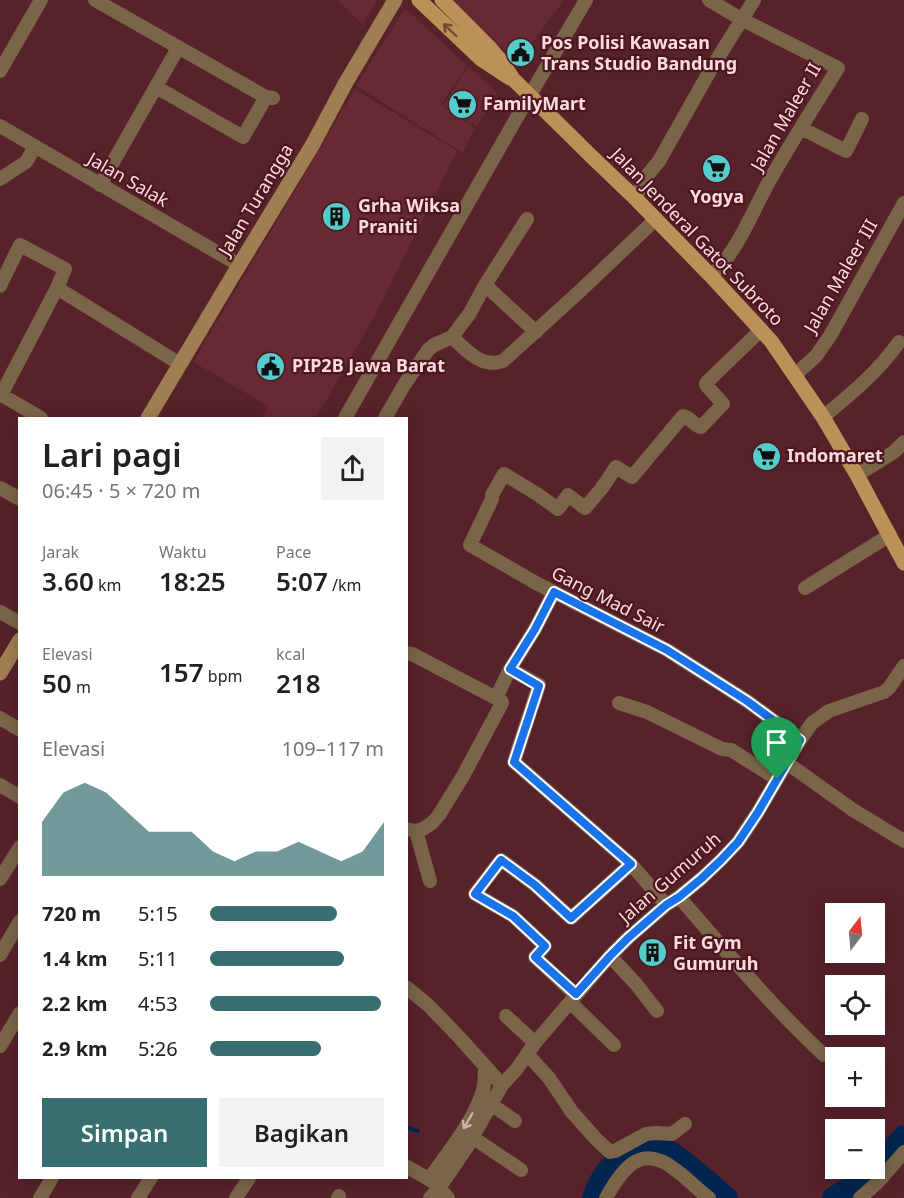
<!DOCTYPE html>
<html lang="id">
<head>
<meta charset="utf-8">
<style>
  body { margin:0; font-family:"Noto Sans",sans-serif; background:#f2f2f2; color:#202124; height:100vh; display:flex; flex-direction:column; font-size:22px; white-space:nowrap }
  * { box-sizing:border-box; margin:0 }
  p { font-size:20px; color:#757577 }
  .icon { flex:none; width:33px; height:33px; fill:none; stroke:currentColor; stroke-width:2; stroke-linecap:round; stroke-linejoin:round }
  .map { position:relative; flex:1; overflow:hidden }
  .details { position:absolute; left:18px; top:417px; width:390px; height:762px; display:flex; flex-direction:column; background:#fff; border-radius:0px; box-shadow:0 3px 15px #0003 }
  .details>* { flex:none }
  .needle { width:39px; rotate:16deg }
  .controls { position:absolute; left:825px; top:903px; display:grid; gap:12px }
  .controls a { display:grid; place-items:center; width:60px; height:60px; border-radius:0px; background:#fff; box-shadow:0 3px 15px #0003; font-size:30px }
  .pin { position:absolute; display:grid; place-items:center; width:51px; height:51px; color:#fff; margin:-62px -26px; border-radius:50% 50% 50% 0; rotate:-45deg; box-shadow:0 0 6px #0007 }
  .pin .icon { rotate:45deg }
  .round { display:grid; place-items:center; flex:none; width:63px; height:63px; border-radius:0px; background:#f2f2f2 }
  .head { display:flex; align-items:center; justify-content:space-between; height:102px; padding:0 24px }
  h1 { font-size:33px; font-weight:600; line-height:45px }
  .metrics { display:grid; grid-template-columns:repeat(3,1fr); gap:9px; height:102px; padding:6px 24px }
  .metrics div { display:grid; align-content:center }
  .metrics b { font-size:26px; font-weight:600 }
  .metrics small { font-size:16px; font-weight:400 }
  .metrics p { font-size:16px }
  .chart { height:168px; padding:12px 24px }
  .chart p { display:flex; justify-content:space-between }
  .chart svg { width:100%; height:108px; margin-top:6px; fill:#376e6f; opacity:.7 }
  .action { display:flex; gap:12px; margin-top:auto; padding:12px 24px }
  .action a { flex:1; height:69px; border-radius:0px; background:#376e6f; color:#fff; font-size:24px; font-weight:600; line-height:69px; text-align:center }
  .action a+a { background:#f2f2f2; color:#202124 }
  ul { padding:0 24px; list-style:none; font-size:20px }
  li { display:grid; grid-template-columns:96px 72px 1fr; align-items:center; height:45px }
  li i { height:15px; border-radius:8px; background:#376e6f }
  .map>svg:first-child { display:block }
  .built { fill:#672932 }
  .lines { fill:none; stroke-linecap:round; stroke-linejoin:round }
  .stream { stroke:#00264f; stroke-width:4 }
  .river { stroke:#00264f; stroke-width:22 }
  .street { stroke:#7a6549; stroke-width:14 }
  .secondary { stroke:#9f7e52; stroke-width:15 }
  .primary { stroke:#bc9157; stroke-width:15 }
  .oneway { stroke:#794836 }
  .oneway2 { stroke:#cfb1a9 }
  .route-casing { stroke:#fff; stroke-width:12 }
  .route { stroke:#1a73e8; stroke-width:8 }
  .labels { text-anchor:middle; stroke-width:4.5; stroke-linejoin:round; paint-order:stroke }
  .poi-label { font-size:18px; font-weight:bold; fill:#fddadc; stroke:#4c1720; text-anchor:start }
  .street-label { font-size:18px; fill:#fddadc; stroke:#4c1720 }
</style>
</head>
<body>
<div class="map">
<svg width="904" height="1198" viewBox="0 0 904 1198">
  <rect width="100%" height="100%" fill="#57222a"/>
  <!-- built -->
  <path class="built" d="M337,0H377L363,25Z
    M450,0H564L518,62Z
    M405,8L467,65L441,105L475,128L463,153L356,86Z
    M468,66L497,93L477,127L443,105Z
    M355,89L457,151L378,310L316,418H261L268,406L193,362Z"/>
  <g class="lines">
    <!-- stream -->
    <path class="stream" d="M406,1127L418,1131"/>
    <!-- river -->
    <path class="river" d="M593,1198C599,1180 608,1164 626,1155C635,1151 645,1144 657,1146C670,1147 715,1187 727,1198
      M833,1198L869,1176L904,1136"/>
    <!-- street -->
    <path class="street" d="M95,0L266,97L273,98
      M709,0L741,19L838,68C815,105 792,141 771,178C752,211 739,250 711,276
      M0,71L41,0
      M156,87L243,137L266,97
      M0,126L239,265
      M801,128L846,151L862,119
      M0,179L26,162L35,147
      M100,185L178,48
      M635,198L646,177L659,161L711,69L754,0
      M485,285L536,332
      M0,286L20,245L65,269L57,288L1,395
      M57,288L180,364
      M761,330L707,382L706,384L707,386L723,404L701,427C694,426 690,417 683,416L632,477L616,467L602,488L585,508L568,495L558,509L537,494L504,474L492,495V499L470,545L536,583L667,650L747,701L800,740
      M452,337C466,350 482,369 503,361L580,291L656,219
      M795,375L816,356L830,336L904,203
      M0,394L41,418
      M823,417C851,394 879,371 899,342
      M345,418L520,112L586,0
      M385,418L404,385L428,350L434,345L452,337L470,313L485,285L527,219
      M857,475L894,452L904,442
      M0,488L20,499
      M805,588L890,535
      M554,592L535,629L510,669L539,685L514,762L631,864L666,905
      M0,612L20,623
      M406,653L412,654L496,698L501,701L502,703L463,776L439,815L432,823L423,829L416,831L406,829
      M496,698L510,669
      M619,703L647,712L722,749L731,750L777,779
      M0,718L20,730
      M787,763L853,810L904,841
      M0,785L20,797
      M416,831L430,881
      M0,879L20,847
      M679,897C726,951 772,1007 824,1055
      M0,955L20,921
      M610,956L636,984L657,1011
      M406,987L428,1005L459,1037L502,1085
      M576,995L535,957L545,946L513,916L475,894L501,860L535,885L571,918L631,864
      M570,1002L614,1045
      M506,1016L535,1043
      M0,1046L20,1013
      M527,1054L549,1078L572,1112L596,1139L610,1152L615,1151L646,1134L656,1133L672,1134L685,1124
      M491,1104L515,1121
      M472,1137L521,1170
      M406,1166L435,1183L448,1198
      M429,1179C447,1154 475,1119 483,1090C485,1082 485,1074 485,1066
      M40,1198L52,1178
      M138,1198L151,1178
      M236,1198L249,1178
      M338,1198L339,1196
      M430,1198L439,1188L467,1147L502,1085L516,1070L535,1043L570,1002L610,956L628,938L666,905L679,897L702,878L721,860L738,842L758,812L800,740L812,723L829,711L884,692L889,688L904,666
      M606,1198C623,1167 642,1142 677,1171C688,1179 698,1190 709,1198
      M860,1198L878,1182L904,1152"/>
    <!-- secondary -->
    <path class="secondary" d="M148,418L229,282L313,144L345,84L395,0
      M0,673L20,640"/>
    <!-- primary -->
    <path class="primary" d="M419,0L481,59L510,78
      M442,0L490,48L501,61L513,79L591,156L635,198L711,276L771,341L823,417L857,475L904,563"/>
  </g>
  <!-- one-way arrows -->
  <defs><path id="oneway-shaft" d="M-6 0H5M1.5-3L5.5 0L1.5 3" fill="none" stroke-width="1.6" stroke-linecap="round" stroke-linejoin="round" transform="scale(1.5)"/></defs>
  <use class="oneway" href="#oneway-shaft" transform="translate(450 30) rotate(-136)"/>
  <use class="oneway2" href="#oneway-shaft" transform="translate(468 1121) rotate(120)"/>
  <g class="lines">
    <defs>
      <path id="route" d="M554,592L667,650L747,701L800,740L758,812L738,842L721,860L702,878L679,897L666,905L628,938L610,956L576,994L535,957L545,946L513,916L475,894L501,860L535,885L571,918L631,864L514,762L539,686L510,669L535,629Z"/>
    </defs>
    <!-- route casing -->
    <use href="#route" class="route-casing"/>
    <!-- route -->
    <use href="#route" class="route"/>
  </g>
  <!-- icons -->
  <defs>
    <symbol id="civic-disc" viewBox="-11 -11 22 22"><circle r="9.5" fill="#53cdcb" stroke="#4c1720"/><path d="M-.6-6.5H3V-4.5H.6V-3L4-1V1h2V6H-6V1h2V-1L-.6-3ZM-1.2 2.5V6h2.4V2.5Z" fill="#111"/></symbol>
    <symbol id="supermarket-disc" viewBox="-11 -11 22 22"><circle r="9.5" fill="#53cdcb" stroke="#4c1720"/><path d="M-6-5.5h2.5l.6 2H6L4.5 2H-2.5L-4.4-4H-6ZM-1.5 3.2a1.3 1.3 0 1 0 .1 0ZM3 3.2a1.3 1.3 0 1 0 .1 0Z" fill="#111"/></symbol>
    <symbol id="building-disc" viewBox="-11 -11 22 22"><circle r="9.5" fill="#53cdcb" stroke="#4c1720"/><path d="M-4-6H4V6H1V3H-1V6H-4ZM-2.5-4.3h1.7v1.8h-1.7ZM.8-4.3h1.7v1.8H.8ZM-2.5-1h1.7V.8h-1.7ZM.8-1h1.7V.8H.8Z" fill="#111"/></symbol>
  </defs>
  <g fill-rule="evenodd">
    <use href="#civic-disc" x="504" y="36" width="33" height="33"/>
    <use href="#supermarket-disc" x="446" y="88" width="33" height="33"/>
    <use href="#supermarket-disc" x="700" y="152" width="33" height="33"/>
    <use href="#building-disc" x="320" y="200" width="33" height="33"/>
    <use href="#civic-disc" x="254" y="350" width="33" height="33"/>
    <use href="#supermarket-disc" x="750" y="440" width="33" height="33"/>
    <use href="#building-disc" x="636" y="936" width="33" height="33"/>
  </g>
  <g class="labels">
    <!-- poi labels -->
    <g class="poi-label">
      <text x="541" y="49">Pos Polisi Kawasan<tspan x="541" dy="21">Trans Studio Bandung</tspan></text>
      <text x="483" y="110">FamilyMart</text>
      <text x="717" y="203" text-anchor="middle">Yogya</text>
      <text x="358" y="212">Grha Wiksa<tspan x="358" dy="21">Praniti</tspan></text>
      <text x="292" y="372">PIP2B Jawa Barat</text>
      <text x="787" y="462">Indomaret</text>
      <text x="673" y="949">Fit Gym<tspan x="673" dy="21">Gumuruh</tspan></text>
    </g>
    <!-- street labels -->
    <g class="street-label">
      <text transform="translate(786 117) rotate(-60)" y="6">Jalan Maleer II</text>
      <text transform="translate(128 180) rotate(30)" y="6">Jalan Salak</text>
      <text transform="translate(256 200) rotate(-59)" y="6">Jalan Turangga</text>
      <text transform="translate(697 237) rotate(46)" y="6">Jalan Jenderal Gatot Subroto</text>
      <text transform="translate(841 276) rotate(-60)" y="6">Jalan Maleer III</text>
      <text transform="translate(608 600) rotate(27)" y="6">Gang Mad Sair</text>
      <text transform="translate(670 878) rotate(-41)" y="6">Jalan Gumuruh</text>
    </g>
  </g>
</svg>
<div class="controls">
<a><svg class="needle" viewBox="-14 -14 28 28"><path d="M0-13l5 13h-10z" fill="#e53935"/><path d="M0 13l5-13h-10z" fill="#757577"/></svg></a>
<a><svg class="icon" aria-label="locate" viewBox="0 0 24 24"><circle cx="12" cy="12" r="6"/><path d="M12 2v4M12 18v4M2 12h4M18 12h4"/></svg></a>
<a>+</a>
<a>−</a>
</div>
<div class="pin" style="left:777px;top:779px;background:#1e9e55"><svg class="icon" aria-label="arrive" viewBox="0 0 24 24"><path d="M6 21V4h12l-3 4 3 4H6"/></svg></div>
<section class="details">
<div class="head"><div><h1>Lari pagi</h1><p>06:45 · 5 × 720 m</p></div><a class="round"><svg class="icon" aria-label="share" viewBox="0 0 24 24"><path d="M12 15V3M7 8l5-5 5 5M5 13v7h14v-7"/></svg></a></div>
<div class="metrics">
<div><p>Jarak</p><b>3.60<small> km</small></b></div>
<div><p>Waktu</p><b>18:25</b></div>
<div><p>Pace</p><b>5:07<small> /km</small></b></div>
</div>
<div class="metrics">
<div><p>Elevasi</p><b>50<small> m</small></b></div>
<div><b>157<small> bpm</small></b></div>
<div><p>kcal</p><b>218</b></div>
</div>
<div class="chart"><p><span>Elevasi</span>109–117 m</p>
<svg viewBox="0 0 160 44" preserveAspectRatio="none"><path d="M0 44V22L10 10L20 6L30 10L40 18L50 26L60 26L70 26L80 34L90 38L100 34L110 34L120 30L130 34L140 38L150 34L160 22V44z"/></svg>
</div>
<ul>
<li><b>720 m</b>5:15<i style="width:73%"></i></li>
<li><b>1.4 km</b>5:11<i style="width:77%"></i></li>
<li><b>2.2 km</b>4:53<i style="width:98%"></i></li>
<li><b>2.9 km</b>5:26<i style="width:64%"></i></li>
</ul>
<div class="action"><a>Simpan</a><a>Bagikan</a></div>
</section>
</div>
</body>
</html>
